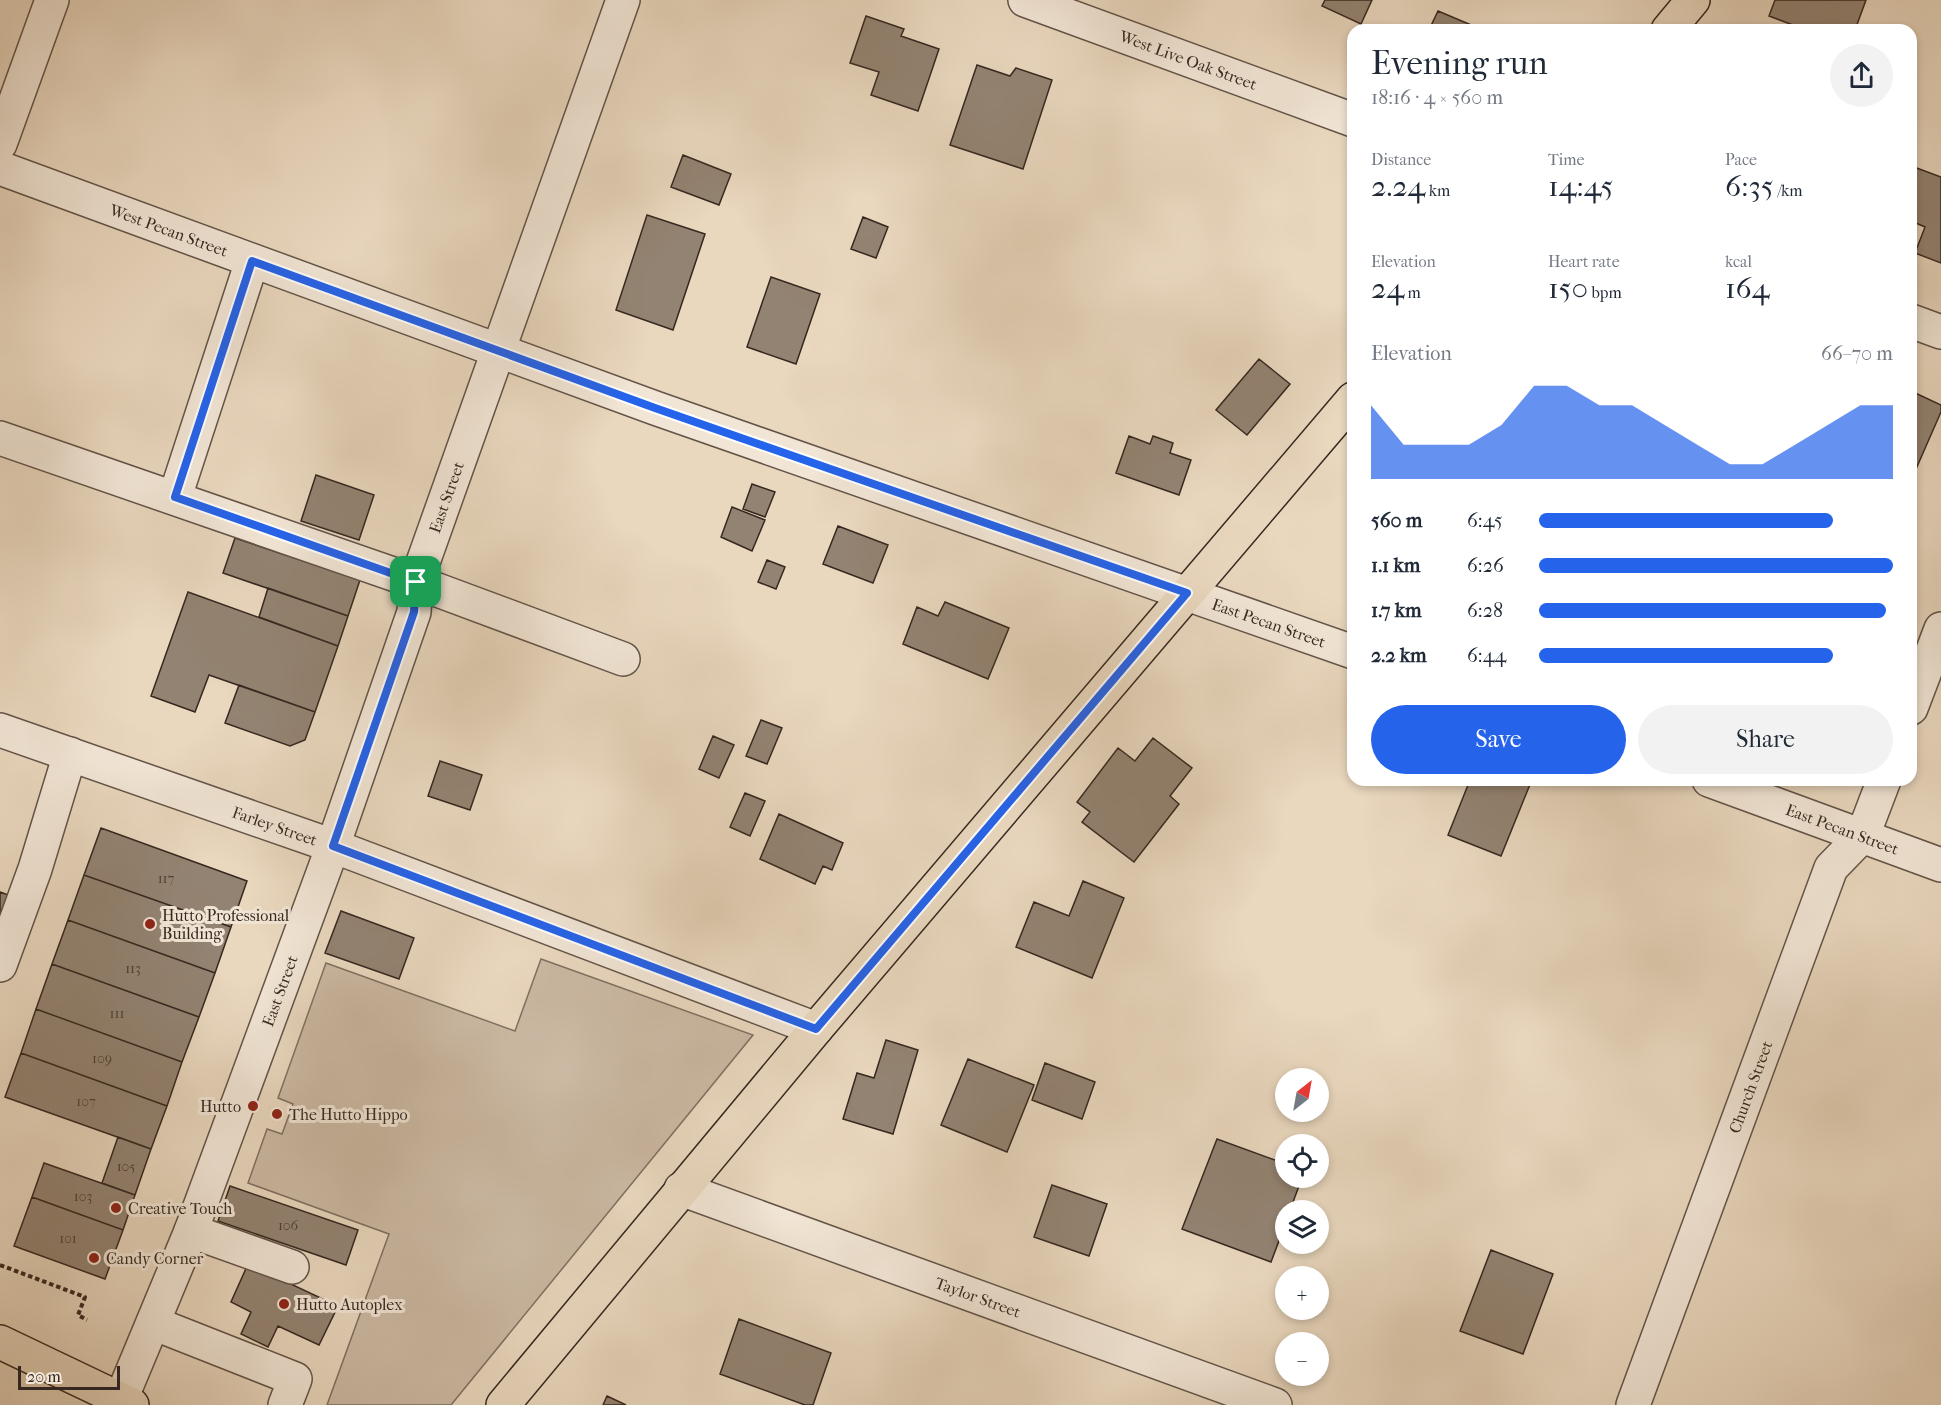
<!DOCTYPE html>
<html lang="en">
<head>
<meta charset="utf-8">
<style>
  body { margin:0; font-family:"IM FELL French Canon",serif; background:#f2f2f3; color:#1f2937; height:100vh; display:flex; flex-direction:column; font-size:22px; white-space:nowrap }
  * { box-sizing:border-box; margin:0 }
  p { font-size:20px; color:#747a83 }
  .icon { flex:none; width:33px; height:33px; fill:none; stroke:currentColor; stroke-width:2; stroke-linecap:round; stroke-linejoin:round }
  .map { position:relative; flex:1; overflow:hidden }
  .drawer { position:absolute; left:1347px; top:24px; width:570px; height:762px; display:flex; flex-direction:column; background:#fff; border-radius:18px; box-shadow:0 3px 9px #0003 }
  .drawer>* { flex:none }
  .needle { width:39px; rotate:31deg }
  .tools { position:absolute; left:1275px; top:1068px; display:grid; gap:12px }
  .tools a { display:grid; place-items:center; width:54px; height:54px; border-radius:50%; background:#fff; box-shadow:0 3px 9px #0003; font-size:30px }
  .scale { position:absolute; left:18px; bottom:15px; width:102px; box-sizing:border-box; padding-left:6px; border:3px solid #362820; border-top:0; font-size:16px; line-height:21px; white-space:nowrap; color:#362820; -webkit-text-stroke:4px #f1e5d5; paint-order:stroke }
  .pin { position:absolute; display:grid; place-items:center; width:51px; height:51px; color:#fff; margin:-26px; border-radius:12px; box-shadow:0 3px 9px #0006 }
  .round { display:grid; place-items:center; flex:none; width:63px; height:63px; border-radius:32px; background:#f2f2f3 }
  .headline { display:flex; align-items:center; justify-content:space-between; height:102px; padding:0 24px }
  h1 { font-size:33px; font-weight:600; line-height:45px }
  .metrics { display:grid; grid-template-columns:repeat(3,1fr); gap:9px; height:102px; padding:6px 24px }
  .metrics div { display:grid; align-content:center }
  .metrics b { font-size:30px; font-weight:600 }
  .metrics small { font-size:16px; font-weight:400 }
  .metrics p { font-size:16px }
  .chart { height:168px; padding:12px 24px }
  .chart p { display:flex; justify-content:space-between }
  .chart svg { width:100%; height:108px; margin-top:6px; fill:#2563eb; opacity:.7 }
  .primary-button { display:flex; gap:12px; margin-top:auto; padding:12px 24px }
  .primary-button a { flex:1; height:69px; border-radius:36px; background:#2563eb; color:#fff; font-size:24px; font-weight:600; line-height:69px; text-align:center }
  .primary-button a+a { background:#f2f2f3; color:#1f2937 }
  ul { padding:0 24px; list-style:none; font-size:20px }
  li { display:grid; grid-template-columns:96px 72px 1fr; align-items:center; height:45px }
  li i { height:15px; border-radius:8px; background:#2563eb }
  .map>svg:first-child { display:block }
  .green { fill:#cbb9a3; stroke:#807062; stroke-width:1.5 }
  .building { fill:#938372; stroke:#362820; stroke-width:1.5 }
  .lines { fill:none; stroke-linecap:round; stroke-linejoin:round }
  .minor-casing { stroke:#635448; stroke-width:36 }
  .major-casing { stroke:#362820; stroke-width:36 }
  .highway-casing { stroke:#362820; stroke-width:36 }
  .path { stroke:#362820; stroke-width:4; stroke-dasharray:4.5 3; stroke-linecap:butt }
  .minor { stroke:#f1e5d5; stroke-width:33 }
  .major { stroke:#e9d7be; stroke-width:33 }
  .highway { stroke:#e9d7be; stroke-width:33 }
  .route-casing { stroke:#fff; stroke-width:12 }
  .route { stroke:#2563eb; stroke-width:8 }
  .poi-dot { fill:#8f2418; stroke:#f1e5d5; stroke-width:2 }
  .labels { text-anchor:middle; stroke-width:6; stroke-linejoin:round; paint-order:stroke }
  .number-label { font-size:14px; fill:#4d3f34 }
  .street-label { font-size:16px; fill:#362820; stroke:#f1e5d5 }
  .poi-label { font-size:16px; fill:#362820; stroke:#f1e5d5; text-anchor:start }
</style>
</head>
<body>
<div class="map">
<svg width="1941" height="1405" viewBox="0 0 1941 1405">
  <rect width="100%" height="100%" fill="#e9d7be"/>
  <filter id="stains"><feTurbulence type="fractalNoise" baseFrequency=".00333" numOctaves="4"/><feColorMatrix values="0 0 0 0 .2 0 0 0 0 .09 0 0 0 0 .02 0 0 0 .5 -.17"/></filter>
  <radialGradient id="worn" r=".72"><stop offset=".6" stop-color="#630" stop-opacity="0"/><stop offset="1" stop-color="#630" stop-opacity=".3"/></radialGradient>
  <!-- green -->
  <path class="green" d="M541,959L753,1035L451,1405H327L389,1234L248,1183L267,1129L282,1134L293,1104L278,1098L326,963L515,1031Z"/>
  <!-- building -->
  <path class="building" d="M1325,0H1372L1361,24L1322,6Z
    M1775,0H1866L1855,30H1806L1769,16Z
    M1438,11L1483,30H1429Z
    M866,16L904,29L901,36L939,49L918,111L871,95L879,72L850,63Z
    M977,65L1010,76L1016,68L1052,80L1023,169L950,145Z
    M683,155L731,174L719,205L671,187Z
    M1914,167L1941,177V263L1915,253L1925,227L1911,221V175Z
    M647,215L705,234L673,330L616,310Z
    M863,217L888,227L876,258L851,249Z
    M771,277L820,294L796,364L747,347Z
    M1259,359L1290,384L1247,435L1216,410Z
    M1911,391L1941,405V412L1916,469L1911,466Z
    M1129,436L1150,444L1153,436L1173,443L1170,453L1191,460L1179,495L1116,473Z
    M316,475L374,495L359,540L301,521Z
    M752,484L775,492L765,517L743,509Z
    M732,507L765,520L752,551L721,537Z
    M838,526L888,545L873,583L823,564Z
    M235,538L360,580L348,616L223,573Z
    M767,560L785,567L776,589L758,582Z
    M268,588L348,616L338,646L259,617Z
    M188,592L338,646L315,712L209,675L195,712L151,696Z
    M945,602L1009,628L988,679L903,644L917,607L938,616Z
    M239,685L315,712L305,740L290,746L225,723Z
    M761,720L782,728L767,764L746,756Z
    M713,736L734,745L719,778L699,769Z
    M1153,738L1192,768L1170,796L1179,804L1134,862L1082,822L1090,812L1077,802L1118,748L1135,761Z
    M440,761L482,775L470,810L428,796Z
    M1470,780L1531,782L1501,856L1448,835Z
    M745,793L765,801L750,836L730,827Z
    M779,814L843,843L832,870L823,866L815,884L760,859Z
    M101,828L247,881L231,927L84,875Z
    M84,875L231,927L215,973L68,920Z
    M1083,881L1124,898L1092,978L1016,947L1034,902L1069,916Z
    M0,892L11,896L0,926Z
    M341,911L414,938L399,979L325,953Z
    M68,920L215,973L199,1017L52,964Z
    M52,964L199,1017L182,1062L36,1009Z
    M36,1009L182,1062L167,1106L21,1053Z
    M886,1040L918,1050L893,1134L843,1119L857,1073L874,1078Z
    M21,1053L167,1106L151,1149L5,1097Z
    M968,1059L1034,1085L1007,1152L941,1125Z
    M1045,1063L1095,1082L1082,1119L1032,1100Z
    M118,1137L151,1149L135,1195L102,1183Z
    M1217,1139L1286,1164V1178H1302L1290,1210H1286V1222L1271,1262L1182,1229Z
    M44,1163L135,1195L123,1230L32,1197Z
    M1052,1185L1107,1204L1089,1256L1034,1237Z
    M230,1186L358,1230L346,1265L218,1221Z
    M32,1197L123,1230L105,1279L14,1246Z
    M1491,1250L1553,1274L1523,1354L1460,1331Z
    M248,1264L338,1306L319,1345L278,1326L268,1347L241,1334L251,1312L231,1302Z
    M739,1319L831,1353L813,1405H805L720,1374Z
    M607,1396L626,1405H603Z"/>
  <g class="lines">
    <defs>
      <g id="minor">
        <path id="s1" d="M1025,0L1353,120"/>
        <path d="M0,144L52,0"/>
        <path id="s2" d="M0,168L655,408L1353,652"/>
        <path d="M1911,321L1941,332"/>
        <path d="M0,438L416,582L623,659"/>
        <path d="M175,497L252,261"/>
        <path d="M1911,708L1941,629"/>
        <path id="s3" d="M0,730L333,846L816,1029"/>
        <path id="s4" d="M1709,780L1941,865"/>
        <path d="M0,965L35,869L70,754"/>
        <path id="s5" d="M681,1189L1275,1405"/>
        <path d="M191,1231L292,1267"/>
        <path d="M153,1323L295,1379L285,1405"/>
        <path id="s6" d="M121,1399L191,1231L333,846L414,612L416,582L623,0"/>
        <path id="s7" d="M1633,1405L1831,868L1863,835L1884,780"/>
      </g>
      <path id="major" d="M1668,30L1693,0
        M503,1405L816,1029L1353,399"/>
      <path id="highway" d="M0,1342L132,1405"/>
    </defs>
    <!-- minor casing -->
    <use href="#minor" class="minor-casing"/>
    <!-- major casing -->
    <use href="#major" class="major-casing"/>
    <!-- highway casing -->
    <use href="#highway" class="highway-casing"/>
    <!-- path -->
    <path class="path" d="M0,1265L85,1297L78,1315L87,1320"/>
    <!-- minor -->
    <use href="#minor" class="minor"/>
    <!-- major -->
    <use href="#major" class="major"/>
    <!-- highway -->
    <use href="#highway" class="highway"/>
  </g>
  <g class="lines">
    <defs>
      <path id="route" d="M252,261L655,408L1187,593L816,1029L333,846L414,612L416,582L175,497Z"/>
    </defs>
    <!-- route casing -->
    <use href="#route" class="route-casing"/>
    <!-- route -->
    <use href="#route" class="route"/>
  </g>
  <!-- markers -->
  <g class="poi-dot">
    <circle cx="150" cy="924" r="6"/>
    <circle cx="253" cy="1106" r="6"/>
    <circle cx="277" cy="1114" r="6"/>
    <circle cx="116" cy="1208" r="6"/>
    <circle cx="94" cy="1258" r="6"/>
    <circle cx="284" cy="1304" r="6"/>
  </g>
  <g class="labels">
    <!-- number labels -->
    <g class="number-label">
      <text x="166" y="883">117</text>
      <text x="133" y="973">113</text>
      <text x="117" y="1018">111</text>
      <text x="102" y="1063">109</text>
      <text x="86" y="1106">107</text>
      <text x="126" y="1171">105</text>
      <text x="83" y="1201">103</text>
      <text x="288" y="1230">106</text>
      <text x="68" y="1243">101</text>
    </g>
    <!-- street labels -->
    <g class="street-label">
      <text dy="6" stroke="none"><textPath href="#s1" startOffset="174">West Live Oak Street</textPath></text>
      <text dy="6" stroke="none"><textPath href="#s2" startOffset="180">West Pecan Street</textPath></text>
      <text dy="6" stroke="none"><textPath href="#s6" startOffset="960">East Street</textPath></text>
      <text dy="6" stroke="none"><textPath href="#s2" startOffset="1348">East Pecan Street</textPath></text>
      <text dy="6" stroke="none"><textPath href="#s3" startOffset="291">Farley Street</textPath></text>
      <text dy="6" stroke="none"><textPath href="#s4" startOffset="142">East Pecan Street</textPath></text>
      <text dy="6" stroke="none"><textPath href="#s6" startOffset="438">East Street</textPath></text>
      <text dy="6" stroke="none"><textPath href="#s7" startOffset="339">Church Street</textPath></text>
      <text dy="6" stroke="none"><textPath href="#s5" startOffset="316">Taylor Street</textPath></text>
    </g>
    <!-- poi labels -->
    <g class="poi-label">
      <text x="162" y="921">Hutto Professional<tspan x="162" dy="18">Building</tspan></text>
      <text x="241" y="1112" text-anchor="end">Hutto</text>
      <text x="289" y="1120">The Hutto Hippo</text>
      <text x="128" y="1214">Creative Touch</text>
      <text x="106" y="1264">Candy Corner</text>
      <text x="296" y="1310">Hutto Autoplex</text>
    </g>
  </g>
  <rect width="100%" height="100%" filter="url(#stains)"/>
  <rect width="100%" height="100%" fill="url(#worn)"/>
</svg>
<div class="tools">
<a><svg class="needle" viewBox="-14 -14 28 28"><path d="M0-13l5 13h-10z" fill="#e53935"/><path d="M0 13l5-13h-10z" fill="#747a83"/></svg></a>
<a><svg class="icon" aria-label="locate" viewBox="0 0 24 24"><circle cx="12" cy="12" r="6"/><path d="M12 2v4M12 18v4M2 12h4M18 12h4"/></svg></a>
<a><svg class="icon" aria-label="layers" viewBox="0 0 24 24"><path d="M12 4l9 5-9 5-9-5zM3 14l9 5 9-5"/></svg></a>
<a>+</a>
<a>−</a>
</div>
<div class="scale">20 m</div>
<div class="pin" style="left:416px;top:582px;background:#1e9e55"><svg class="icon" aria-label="arrive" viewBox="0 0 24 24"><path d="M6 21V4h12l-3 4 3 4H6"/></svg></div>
<section class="drawer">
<div class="headline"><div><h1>Evening run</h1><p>18:16 · 4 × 560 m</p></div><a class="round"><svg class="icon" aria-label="share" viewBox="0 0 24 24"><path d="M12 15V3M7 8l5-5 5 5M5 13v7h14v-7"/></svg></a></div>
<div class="metrics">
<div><p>Distance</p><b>2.24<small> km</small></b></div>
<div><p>Time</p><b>14:45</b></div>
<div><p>Pace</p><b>6:35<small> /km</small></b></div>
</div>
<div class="metrics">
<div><p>Elevation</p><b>24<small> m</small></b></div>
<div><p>Heart rate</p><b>150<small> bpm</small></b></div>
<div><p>kcal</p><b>164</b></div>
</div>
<div class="chart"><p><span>Elevation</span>66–70 m</p>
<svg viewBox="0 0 160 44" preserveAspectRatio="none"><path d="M0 44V14L10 30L20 30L30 30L40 22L50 6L60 6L70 14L80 14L90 22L100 30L110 38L120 38L130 30L140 22L150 14L160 14V44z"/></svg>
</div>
<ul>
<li><b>560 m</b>6:45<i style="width:83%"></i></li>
<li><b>1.1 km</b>6:26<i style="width:100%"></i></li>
<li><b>1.7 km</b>6:28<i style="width:98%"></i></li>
<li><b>2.2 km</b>6:44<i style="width:83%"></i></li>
</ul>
<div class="primary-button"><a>Save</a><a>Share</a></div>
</section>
</div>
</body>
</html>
